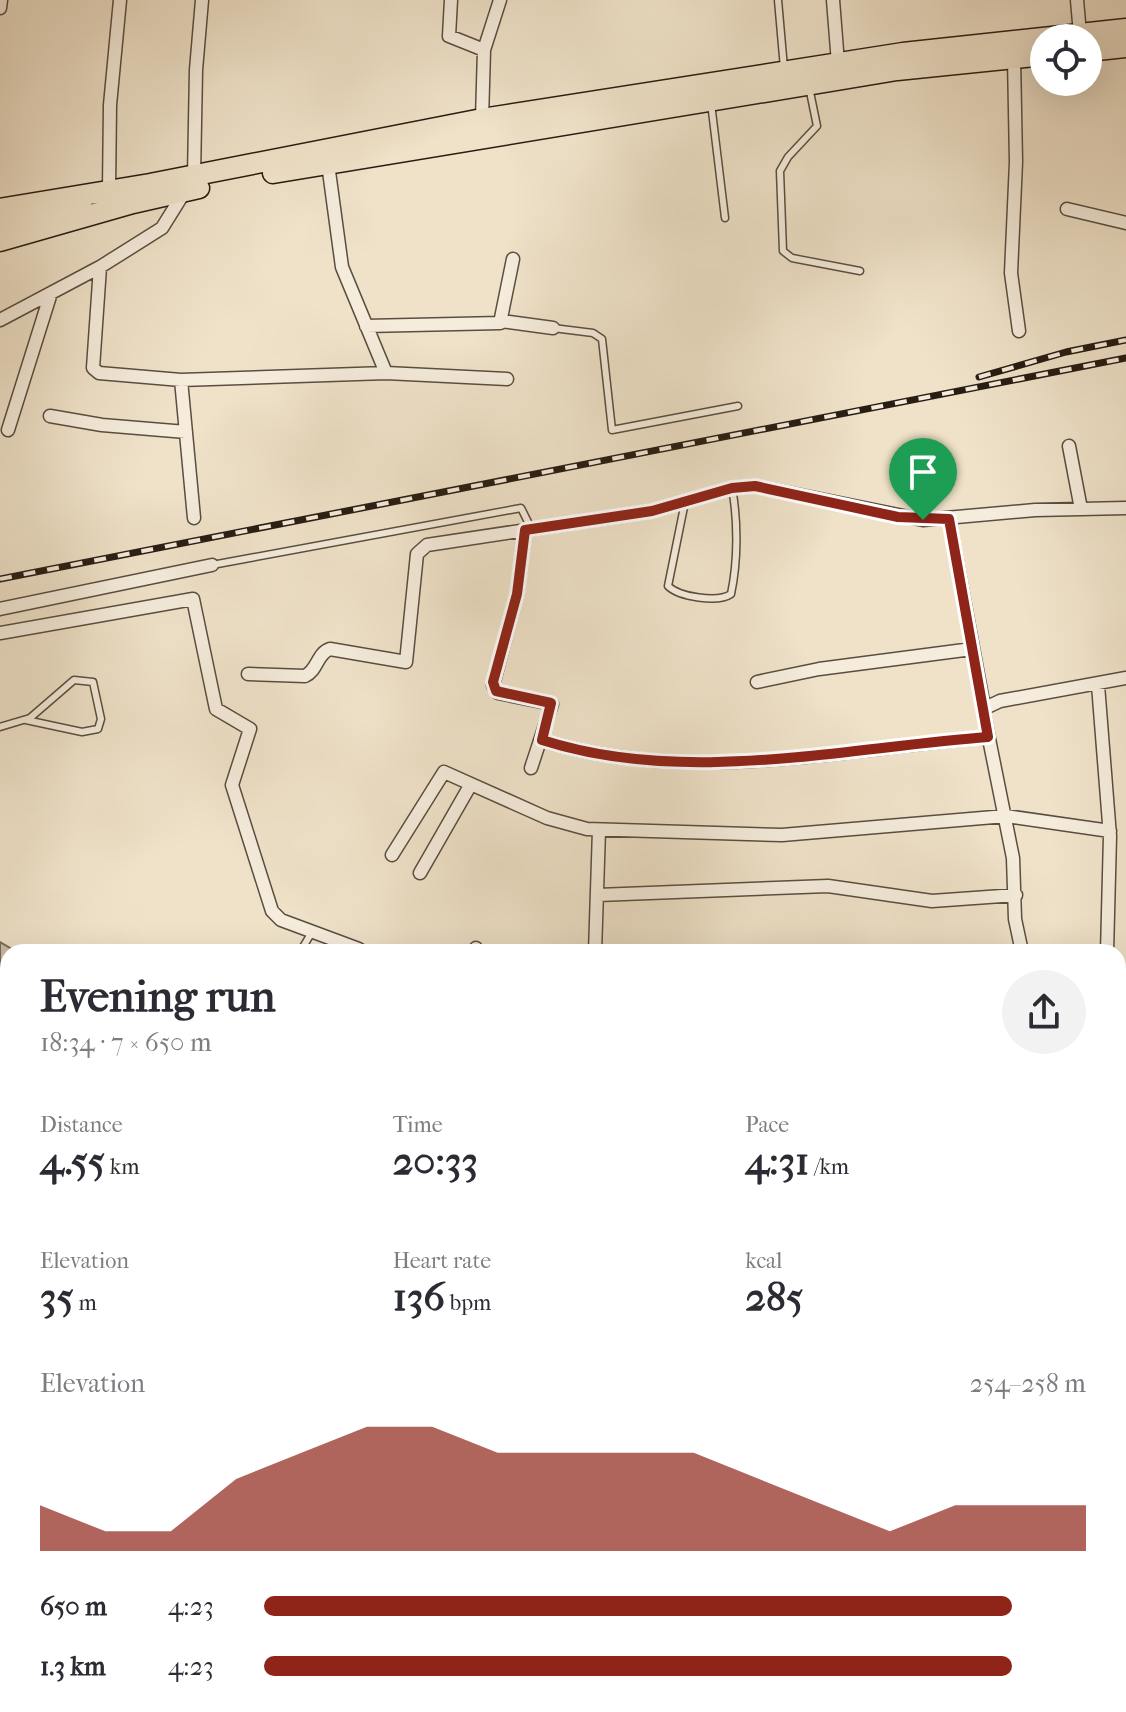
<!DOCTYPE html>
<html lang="en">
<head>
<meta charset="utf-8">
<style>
  body { margin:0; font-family:"IM FELL French Canon",serif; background:#f2f2f3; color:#2b2b33; height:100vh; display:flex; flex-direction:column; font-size:30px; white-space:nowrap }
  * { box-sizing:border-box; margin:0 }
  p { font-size:26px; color:#7c7c81 }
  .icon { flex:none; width:44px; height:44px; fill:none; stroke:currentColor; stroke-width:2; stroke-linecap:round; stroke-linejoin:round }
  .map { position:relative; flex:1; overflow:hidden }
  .side { position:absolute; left:0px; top:944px; width:1126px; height:768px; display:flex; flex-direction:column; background:#fff; border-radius:24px 24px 0 0; box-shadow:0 8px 32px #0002 }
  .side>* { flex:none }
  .fabs { position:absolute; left:1030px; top:24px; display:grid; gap:16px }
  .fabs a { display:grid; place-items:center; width:72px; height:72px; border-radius:50%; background:#fff; box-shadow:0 8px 32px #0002; font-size:40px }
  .pin { position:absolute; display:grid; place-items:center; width:68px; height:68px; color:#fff; margin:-82px -34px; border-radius:50% 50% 50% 0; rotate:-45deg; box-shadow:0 0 8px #0007 }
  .pin .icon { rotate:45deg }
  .round { display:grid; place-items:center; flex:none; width:84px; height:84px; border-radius:42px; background:#f2f2f3 }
  .headline { display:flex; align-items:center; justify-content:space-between; height:136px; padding:0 40px }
  h1 { font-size:44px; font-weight:800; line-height:60px }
  .metrics { display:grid; grid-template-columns:repeat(3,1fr); gap:12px; height:136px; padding:8px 40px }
  .metrics div { display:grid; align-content:center }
  .metrics b { font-size:40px; font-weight:800 }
  .metrics small { font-size:22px; font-weight:400 }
  .metrics p { font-size:22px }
  .chart { height:224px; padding:16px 40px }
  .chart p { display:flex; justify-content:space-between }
  .chart svg { width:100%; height:144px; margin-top:8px; fill:#8f2418; opacity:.7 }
  ul { padding:0 40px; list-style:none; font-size:26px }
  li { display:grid; grid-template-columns:128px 96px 1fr; align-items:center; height:60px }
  li i { height:20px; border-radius:10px; background:#8f2418 }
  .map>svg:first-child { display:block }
  .green { fill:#cdc0aa; stroke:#7a6e5e; stroke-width:2 }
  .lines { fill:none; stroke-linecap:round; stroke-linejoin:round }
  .lane-casing { stroke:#5a4e40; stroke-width:9 }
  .street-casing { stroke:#5a4e40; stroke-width:15 }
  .primary-casing { stroke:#281c13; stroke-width:23 }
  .lane { stroke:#f5ecdc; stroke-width:6 }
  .street { stroke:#f5ecdc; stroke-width:12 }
  .primary { stroke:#efe2c9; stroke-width:20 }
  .rail-casing { stroke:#281c13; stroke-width:7 }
  .rail { stroke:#f5ecdc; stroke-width:4; stroke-dasharray:12; stroke-linecap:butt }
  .route-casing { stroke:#fff; stroke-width:16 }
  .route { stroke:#8f2418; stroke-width:10 }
</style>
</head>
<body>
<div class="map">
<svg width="1126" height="1712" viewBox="0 0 1126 1712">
  <rect width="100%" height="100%" fill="#efe2c9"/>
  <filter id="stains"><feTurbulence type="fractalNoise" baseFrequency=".0025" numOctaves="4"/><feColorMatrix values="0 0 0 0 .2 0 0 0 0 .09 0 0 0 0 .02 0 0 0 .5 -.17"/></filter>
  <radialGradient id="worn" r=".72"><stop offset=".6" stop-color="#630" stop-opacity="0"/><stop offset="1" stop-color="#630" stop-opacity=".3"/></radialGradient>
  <!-- green -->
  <path class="green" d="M0,942L17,952H8V1342L0,1355Z"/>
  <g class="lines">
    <defs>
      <path id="lane" d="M778,0L784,68
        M809,87L817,126L788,157L780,171L783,251L792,258L860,271
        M711,103L725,218
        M553,328L593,333L602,339L612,430L738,406
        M685,502L668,586C679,597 718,603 731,594C738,561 738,521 732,488
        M212,565L521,508L531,528
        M0,727L30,718L74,680L93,682L101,719L98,729L82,732L26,720
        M300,952L312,932
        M1118,1528H1126
        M19,1712L22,1704
        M967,1712L968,1704"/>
      <path id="street" d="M451,0L449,36L484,50
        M833,0L838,63
        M1077,0L1080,34
        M0,8L1,0
        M1014,58L1016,162L1011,273L1019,331
        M482,119L484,50L500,0
        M328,164L342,267L386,373
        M194,175L196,70L202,0
        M109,190L110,105L120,0
        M1067,209L1126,223
        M100,267L93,368L99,373L181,380L386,373L507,379
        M0,320L100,267L162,228L185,191
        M502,321L553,328
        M366,326L500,323L513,259
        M181,380L194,518
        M50,416L102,425L186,432
        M8,430L51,293
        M1069,446L1081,509
        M949,519L984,707
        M525,530L517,594L493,685L498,693L552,704L531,768
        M0,609L212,565
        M0,633L193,599L216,709L250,729L232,785L272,911L281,920L359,949
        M248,674L305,676C318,670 317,653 330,649L406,662L417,554L427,545L652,511L732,488L755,486L923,520L1035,510L1126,508
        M757,682L819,669L972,649
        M1098,685L1110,836L1107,952
        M542,740C685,786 842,749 988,737
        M392,855L444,772L547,818L587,829L782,835L1006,816L1110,831
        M420,873L471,784
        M598,895L828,886L932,901L1016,895
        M475,952L476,948
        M595,952L599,830
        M1022,952L1015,919L1013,858L983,709L1000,701L1126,678
        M1118,972L1126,975
        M0,1418L8,1413
        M387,1704L404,1712
        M173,1712V1704
        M522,1712L525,1704"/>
      <path id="primary" d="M1088,51L1126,47
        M273,173L897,70L1044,55
        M0,209L150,184L482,119L903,53L1126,29
        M0,226L82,208
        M0,241L133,203L199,188
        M0,1435L8,1439
        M646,1704L672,1712
        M688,1704L712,1712"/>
    </defs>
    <!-- lane casing -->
    <use href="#lane" class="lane-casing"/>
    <!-- street casing -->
    <use href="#street" class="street-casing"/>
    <!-- primary casing -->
    <use href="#primary" class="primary-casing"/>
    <!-- lane -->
    <use href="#lane" class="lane"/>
    <!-- street -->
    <use href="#street" class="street"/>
    <!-- primary -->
    <use href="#primary" class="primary"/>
    <defs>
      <path id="rail" d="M979,377L1066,352L1126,340
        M0,579L1126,358"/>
    </defs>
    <!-- rail casing -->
    <use href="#rail" class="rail-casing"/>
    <!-- rail -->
    <use href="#rail" class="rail"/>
  </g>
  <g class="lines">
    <defs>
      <path id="route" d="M755,486L898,517L949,519L988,737C842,748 685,786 542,740L551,703L496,691L493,682L517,594L525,530L652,511L732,488Z"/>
    </defs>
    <!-- route casing -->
    <use href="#route" class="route-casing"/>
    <!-- route -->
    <use href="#route" class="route"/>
  </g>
  <rect width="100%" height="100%" filter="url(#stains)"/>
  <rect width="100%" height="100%" fill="url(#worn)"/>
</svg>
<div class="fabs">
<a><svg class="icon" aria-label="locate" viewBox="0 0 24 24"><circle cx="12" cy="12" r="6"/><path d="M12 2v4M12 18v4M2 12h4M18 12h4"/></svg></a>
</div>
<div class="pin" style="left:923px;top:520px;background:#1e9e55"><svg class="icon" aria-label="arrive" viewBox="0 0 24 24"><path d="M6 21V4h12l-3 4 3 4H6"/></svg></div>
<section class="side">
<div class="headline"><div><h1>Evening run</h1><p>18:34 · 7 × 650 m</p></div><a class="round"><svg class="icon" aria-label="share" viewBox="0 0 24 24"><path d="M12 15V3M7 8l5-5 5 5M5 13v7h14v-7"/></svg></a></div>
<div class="metrics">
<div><p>Distance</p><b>4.55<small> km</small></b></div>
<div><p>Time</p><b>20:33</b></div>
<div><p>Pace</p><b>4:31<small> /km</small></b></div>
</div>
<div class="metrics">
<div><p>Elevation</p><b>35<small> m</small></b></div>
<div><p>Heart rate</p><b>136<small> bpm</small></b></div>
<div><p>kcal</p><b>285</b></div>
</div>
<div class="chart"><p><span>Elevation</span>254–258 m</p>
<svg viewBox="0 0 160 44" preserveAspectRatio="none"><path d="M0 44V30L10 38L20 38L30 22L40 14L50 6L60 6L70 14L80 14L90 14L100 14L110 22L120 30L130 38L140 30L150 30L160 30V44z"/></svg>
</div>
<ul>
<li><b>650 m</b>4:23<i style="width:91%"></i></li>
<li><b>1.3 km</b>4:23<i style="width:91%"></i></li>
</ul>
</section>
</div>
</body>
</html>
